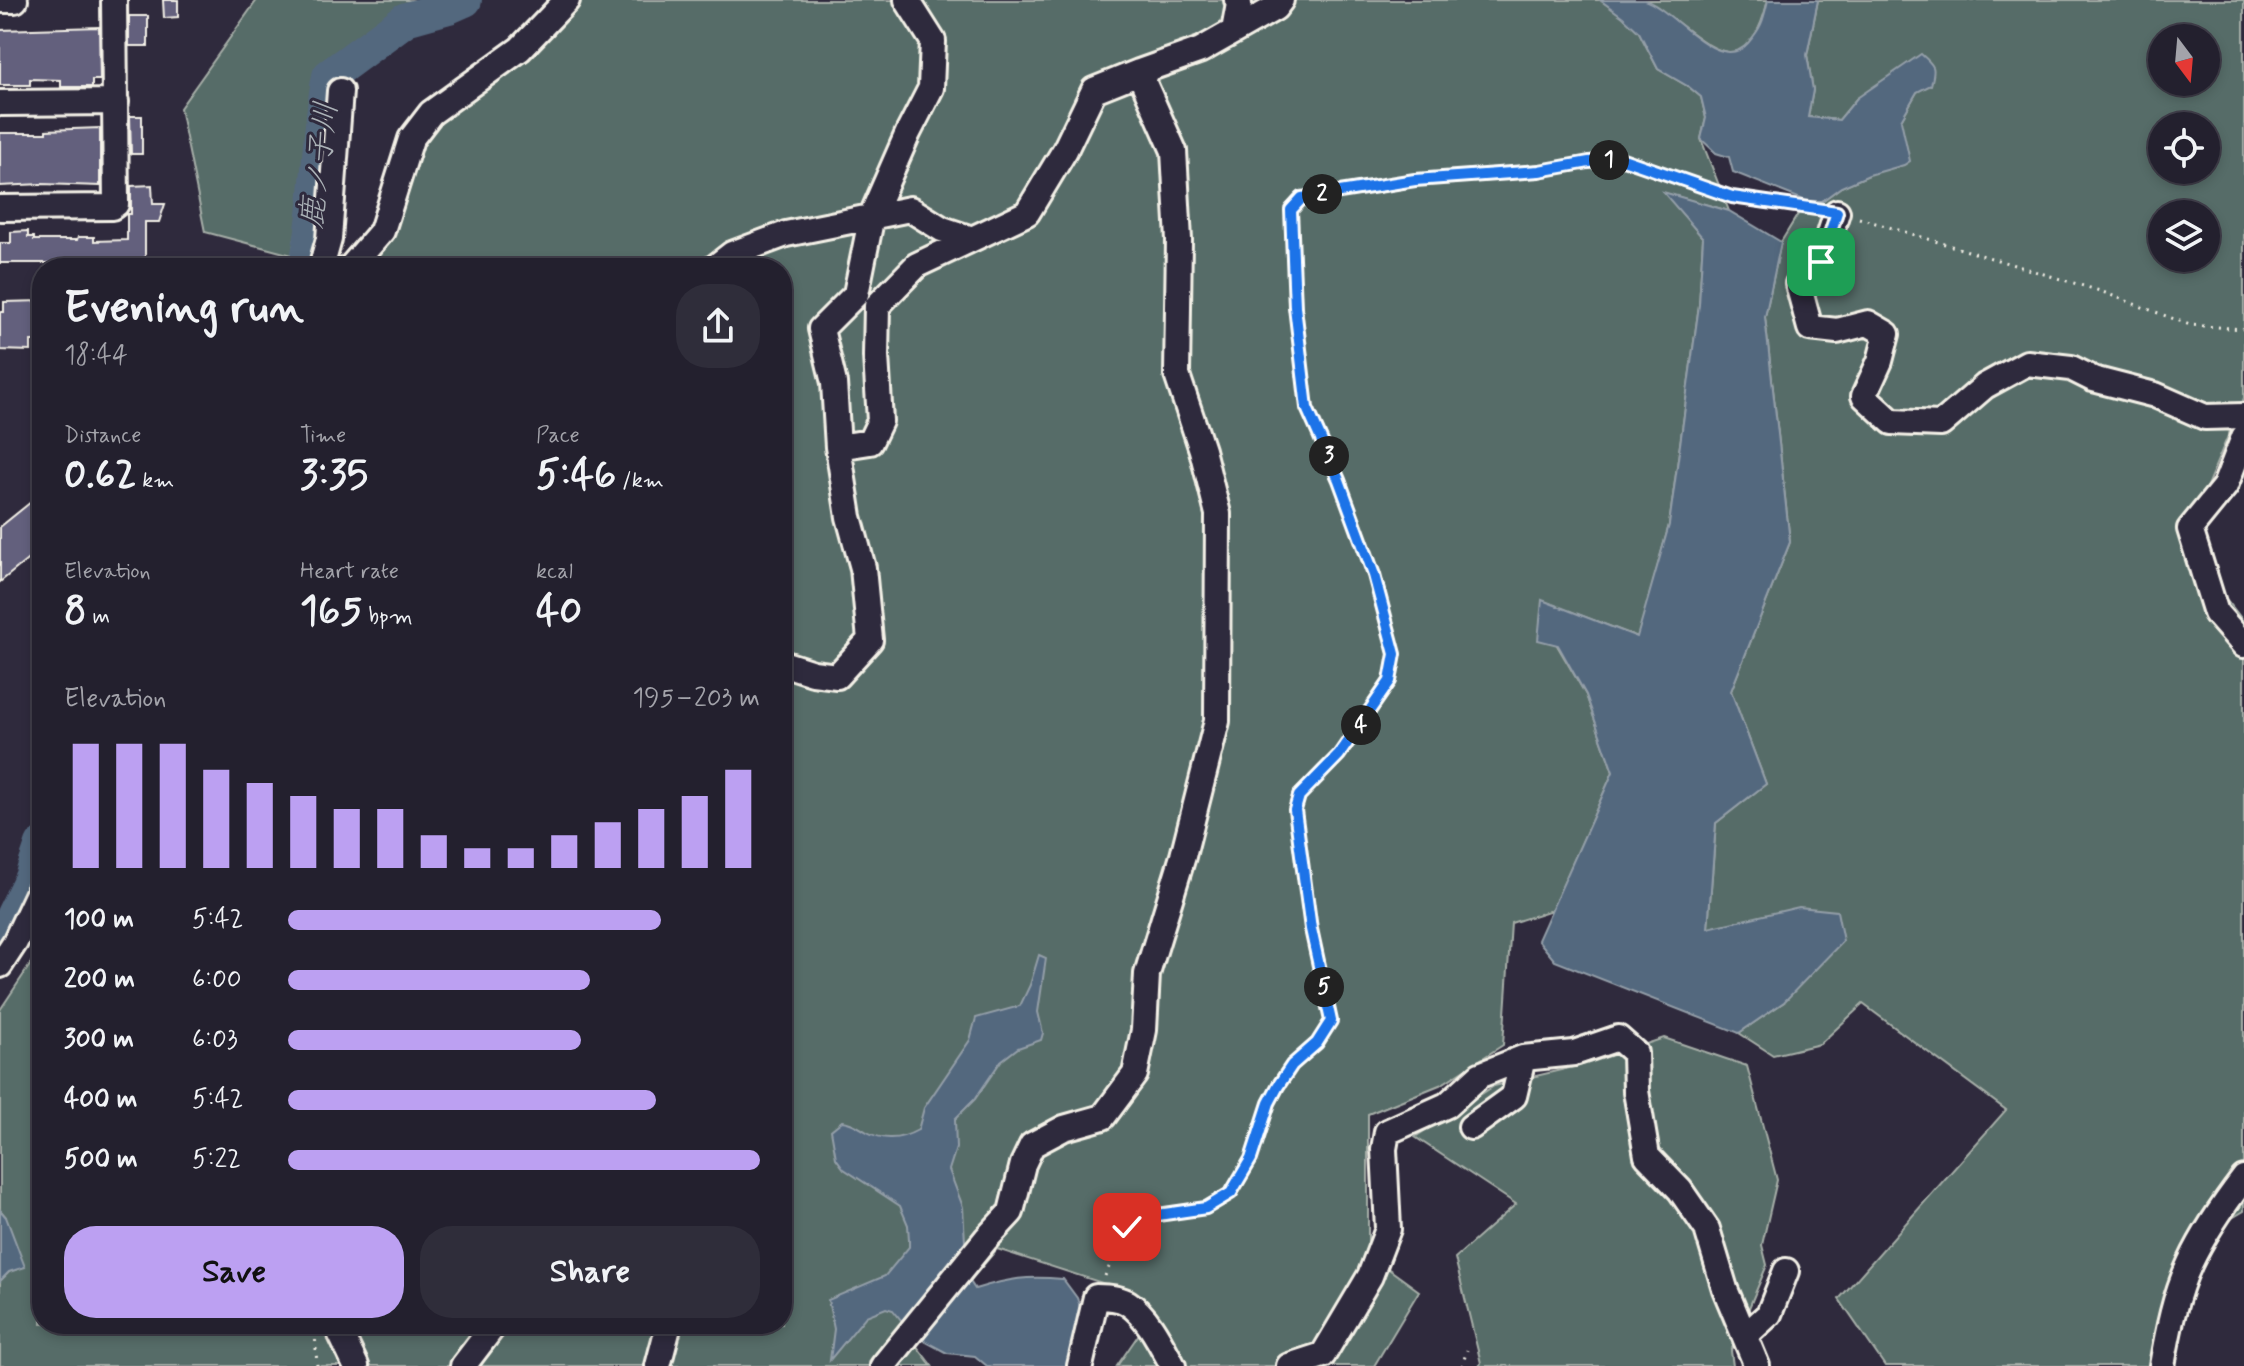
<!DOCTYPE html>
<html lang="en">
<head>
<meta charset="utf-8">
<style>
  body { margin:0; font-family:Mynerve,"Klee One",sans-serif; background:#2f2d3a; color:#f1f3f6; height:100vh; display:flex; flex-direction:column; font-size:30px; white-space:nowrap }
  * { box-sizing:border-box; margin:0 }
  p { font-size:26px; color:#a3a3aa }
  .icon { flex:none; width:44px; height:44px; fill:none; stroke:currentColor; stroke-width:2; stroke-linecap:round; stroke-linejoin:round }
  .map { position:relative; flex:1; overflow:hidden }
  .sheet { position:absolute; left:32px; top:258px; width:760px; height:1076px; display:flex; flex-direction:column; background:#23202e; border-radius:32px; box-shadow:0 4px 12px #0003,0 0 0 2px #403e4a }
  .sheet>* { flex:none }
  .needle { width:52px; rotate:164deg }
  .controls { position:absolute; left:2148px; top:24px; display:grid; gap:16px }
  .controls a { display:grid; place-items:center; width:72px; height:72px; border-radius:50%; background:#23202e; box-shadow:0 4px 12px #0003,0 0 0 2px #403e4a; font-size:40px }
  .pin { position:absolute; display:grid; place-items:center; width:68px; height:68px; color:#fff; margin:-34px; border-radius:16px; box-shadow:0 4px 12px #0006 }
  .km { position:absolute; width:40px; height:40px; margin:-20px; border-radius:50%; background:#222; color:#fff; font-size:22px; line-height:40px; text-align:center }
  .round { display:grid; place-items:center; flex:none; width:84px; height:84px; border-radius:32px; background:#2f2d3a }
  .overview { display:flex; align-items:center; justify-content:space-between; height:136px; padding:0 32px }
  h1 { font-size:44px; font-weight:700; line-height:60px }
  .stats { display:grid; grid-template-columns:repeat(3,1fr); gap:12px; height:136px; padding:8px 32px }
  .stats div { display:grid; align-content:center }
  .stats b { font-size:40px; font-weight:700 }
  .stats small { font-size:22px; font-weight:400 }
  .stats p { font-size:22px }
  .chart { height:224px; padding:16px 32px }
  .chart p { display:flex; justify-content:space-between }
  .chart svg { width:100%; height:144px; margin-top:8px; stroke:#bca0f2; stroke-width:6 }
  .cta { display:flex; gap:16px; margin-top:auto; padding:16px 32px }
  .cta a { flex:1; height:92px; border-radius:32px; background:#bca0f2; color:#111; font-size:32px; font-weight:700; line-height:92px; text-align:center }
  .cta a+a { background:#2f2d3a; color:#f1f3f6 }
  ul { padding:0 32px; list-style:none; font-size:26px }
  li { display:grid; grid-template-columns:128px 96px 1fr; align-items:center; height:60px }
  li i { height:20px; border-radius:10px; background:#bca0f2 }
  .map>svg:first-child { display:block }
  .green { fill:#576c67; stroke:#a6aea8; stroke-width:2; fill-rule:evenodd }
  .water { fill:#53677e; stroke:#939ea8; stroke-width:2 }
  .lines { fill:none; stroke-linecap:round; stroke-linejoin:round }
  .river { stroke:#53677e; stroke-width:34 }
  .building { fill:#64607d; stroke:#f4f1e8; stroke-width:2 }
  .minor-casing { stroke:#f4f1e8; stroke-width:30 }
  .path { stroke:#f4f1e8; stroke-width:3; stroke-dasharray:2 6; stroke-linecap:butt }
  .minor { stroke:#2f2a3d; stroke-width:24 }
  .route-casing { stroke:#fff; stroke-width:16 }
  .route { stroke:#1a73e8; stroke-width:10 }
  .labels { text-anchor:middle; stroke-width:6; stroke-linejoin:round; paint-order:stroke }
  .water-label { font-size:32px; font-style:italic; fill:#acb3b8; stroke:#2f2a3d }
</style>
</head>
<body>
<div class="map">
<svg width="2244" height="1366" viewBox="0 0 2244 1366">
  <rect width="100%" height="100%" fill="#2f2a3d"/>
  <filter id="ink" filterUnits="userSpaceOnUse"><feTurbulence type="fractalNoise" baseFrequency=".0125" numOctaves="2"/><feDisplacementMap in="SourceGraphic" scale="16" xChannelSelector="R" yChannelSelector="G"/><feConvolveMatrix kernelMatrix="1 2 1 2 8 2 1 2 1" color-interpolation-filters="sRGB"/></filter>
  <g filter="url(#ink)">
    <!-- green -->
    <path class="green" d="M257,0H437L442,8L322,88L292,255L205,232L180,108Z
      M570,0H1600L1624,17L1639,32L1658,69L1689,87L1701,97L1706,118L1701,139L1729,211L1665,193L1703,238L1699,305L1669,525L1638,637L1543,601L1557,645L1586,695L1613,772L1552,910L1511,923L1503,1045L1442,1084L1368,1114V1254L1419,1291L1374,1366H1184L1118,1288L997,1249L916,1345L932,1366H0V1281L9,1272L6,1217L0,1210V1010L42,947V1324H782V268H361L416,145Z
      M1643,0H1768C1743,104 1695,25 1643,0Z
      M1818,0H2244V398L2204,493L2207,574L2244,622V1211L2200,1237L2155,1366H1885L1839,1299L2006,1110L1863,1004L1820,1044L1773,1055L1739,1033L1784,1002L1708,928L1716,823L1766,784L1731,691L1790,542L1765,317L1781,242L1806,201H1822L1841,187L1869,175L1917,92L1857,98L1839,120L1808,117L1813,90L1807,55ZM2162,38H2206V82H2162ZM2162,126H2206V170H2162ZM2162,214H2206V258H2162Z
      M1664,1038L1747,1066L1777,1180L1762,1245L1767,1265L1731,1351L1733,1366H1479L1481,1363L1455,1258L1516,1204L1415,1137L1494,1086L1586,1064Z
      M1139,1334L1169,1366H1117Z"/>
    <!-- water -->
    <path class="water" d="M1600,0C1614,0 1631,0 1644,0C1673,8 1719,76 1748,43C1762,27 1763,21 1768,0H1818L1807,55L1813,90L1808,117L1839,120L1857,98L1921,54C1935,66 1936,67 1931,85L1917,92L1901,120L1910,161L1904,165L1869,175L1841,187L1822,201H1806L1733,172L1729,157L1716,153L1701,139L1706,118L1701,97L1689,87L1658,69L1639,32L1623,17Z
      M1663,192L1729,211L1781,242L1765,317L1790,542L1731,691L1766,784L1716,823L1708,928L1799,907L1837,911L1843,941L1784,1002L1739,1033L1555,961L1538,940L1613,772L1586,695L1558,645L1538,640L1542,600L1637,637L1669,525L1699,305L1703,238Z
      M1039,955L1046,958L1038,1012L1043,1033L1041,1040L1018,1048L1001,1061L975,1099L955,1119L956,1148L949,1170L963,1207L967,1277L975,1289C1010,1278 1027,1276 1063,1279L1077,1298L1082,1312L1070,1366H987L975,1356L947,1353L913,1335L893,1310L886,1308L866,1316L830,1360L834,1329L828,1300L885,1276L909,1247V1240L908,1225L900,1206L844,1169L836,1158L831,1130L842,1121C853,1122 858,1127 867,1132C884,1141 902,1139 918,1130L924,1108L970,1040L976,1018L1020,1006L1030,985Z
      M0,1210L6,1217L25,1267L9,1272L0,1281Z"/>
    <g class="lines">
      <!-- river -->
      <path class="river" d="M305,268C320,205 316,139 329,76L406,19L449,7L465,0
        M0,941L31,878L42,845"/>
    </g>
    <!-- building -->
    <path class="building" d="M163,0H178V17L164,18Z
      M129,16H148V46H129Z
      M99,27L100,80H92V87H61V80L30,79V85H0V30Z
      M130,116H142V154H131Z
      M100,128V186L42,184L0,186V133H46V130Z
      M152,185L153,204H165L159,222H145V268H127V265L101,266V258H67V263H0V243H11V232L28,231V237H34V240H77L78,237H94V241L127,240V214H131V186Z
      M42,301V341H31V351L0,350V312H4V302Z
      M42,493V548L0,582V527Z"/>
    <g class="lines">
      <defs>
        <path id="minor" d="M0,0H15
          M1234,31L1239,4L1237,0
          M0,103L116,102
          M0,208L112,207L116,204L114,0
          M1837,212L1821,262L1798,284L1810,328L1837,331L1868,323L1887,334L1880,361L1864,396L1892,422L1941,424L1985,386L2027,363L2071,368L2093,379L2155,395L2205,417L2244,416
          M321,268L329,239L340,91
          M350,268L382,231L411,139L431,113L520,49L567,0
          M714,268L732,254L786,234L910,209L942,229L972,239
          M2244,437L2225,486L2190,529L2216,613L2244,645
          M838,447L834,383L821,329L856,294L872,215L908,133L931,88L933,41L907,0
          M782,663L813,673L837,676L870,640L863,568L849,517L838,447L870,442L880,421L876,356L877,306L917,265L1027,213L1065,150L1094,90L1139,72
          M0,965L15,942L42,885
          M1471,1127L1514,1096L1523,1058
          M336,1324L356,1366
          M1745,1336L1769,1314L1786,1271
          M463,1366L495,1324
          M658,1366L669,1324
          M883,1366L986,1239L1011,1212L1023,1164L1032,1145L1064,1128L1103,1117L1135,1074L1144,1030L1147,974L1183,856L1217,721L1218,514L1202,450L1177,375L1179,240L1174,151L1139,72L1201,50L1275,8L1281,0
          M1080,1366L1096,1297C1105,1297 1120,1298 1128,1303C1148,1316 1162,1346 1173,1366
          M1289,1366L1323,1355L1370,1276L1388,1229L1384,1149L1387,1132L1447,1105L1480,1075L1523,1058L1574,1053L1618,1038L1635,1053L1636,1091L1647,1156L1680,1190L1707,1229L1725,1289L1757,1366
          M2162,1366C2168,1331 2175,1295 2190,1263C2204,1233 2224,1204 2244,1178"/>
      </defs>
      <!-- minor casing -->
      <use href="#minor" class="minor-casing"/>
      <!-- path -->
      <path class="path" d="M1859,218L2100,291L2190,325L2244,329
        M1105,1276L1127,1227L1137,1218L1206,1208L1231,1193L1251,1159L1269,1103L1292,1065L1317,1043L1331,1021L1311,929L1295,810L1299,796L1339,755L1390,681L1395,654L1374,575L1339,480L1307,408L1295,307L1291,210L1302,198L1415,180L1539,171L1589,162L1623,159L1732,197L1816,209
        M315,1332L317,1366
        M1462,1366L1467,1350"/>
      <!-- minor -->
      <use href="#minor" class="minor"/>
    </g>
  </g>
  <g class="lines" filter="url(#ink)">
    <defs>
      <path id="route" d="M1127,1227L1137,1218L1206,1208L1231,1193L1251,1159L1269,1103L1278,1086L1292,1065L1317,1043L1331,1021L1311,929L1295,810L1299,796L1339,755L1390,681L1395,654L1374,575L1339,480L1307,408L1295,307L1291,210L1302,198L1415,180L1539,171L1589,162L1623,159L1732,197L1837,212L1821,262"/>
    </defs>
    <!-- route casing -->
    <use href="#route" class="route-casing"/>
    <!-- route -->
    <use href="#route" class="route"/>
  </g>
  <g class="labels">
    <!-- water labels -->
    <g class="water-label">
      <text transform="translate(318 165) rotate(-83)" y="11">鹿ノ子川</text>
    </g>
  </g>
</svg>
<div class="controls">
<a><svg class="needle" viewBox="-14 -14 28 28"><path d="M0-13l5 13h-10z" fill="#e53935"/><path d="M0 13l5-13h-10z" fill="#a3a3aa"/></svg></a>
<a><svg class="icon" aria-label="locate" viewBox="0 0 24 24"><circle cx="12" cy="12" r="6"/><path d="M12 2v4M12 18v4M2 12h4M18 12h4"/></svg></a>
<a><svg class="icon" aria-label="layers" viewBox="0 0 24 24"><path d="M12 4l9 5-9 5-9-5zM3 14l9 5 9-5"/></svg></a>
</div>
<div class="pin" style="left:1821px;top:262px;background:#1e9e55"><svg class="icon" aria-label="arrive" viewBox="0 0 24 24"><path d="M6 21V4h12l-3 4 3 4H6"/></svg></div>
<div class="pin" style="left:1127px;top:1227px;background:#d93025"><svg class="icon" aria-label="check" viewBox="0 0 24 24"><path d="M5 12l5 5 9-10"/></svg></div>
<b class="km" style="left:1609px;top:160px">1</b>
<b class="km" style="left:1322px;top:194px">2</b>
<b class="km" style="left:1329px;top:456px">3</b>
<b class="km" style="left:1361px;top:725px">4</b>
<b class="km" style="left:1324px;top:987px">5</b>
<section class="sheet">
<div class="overview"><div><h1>Evening run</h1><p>18:44</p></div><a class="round"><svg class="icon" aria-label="share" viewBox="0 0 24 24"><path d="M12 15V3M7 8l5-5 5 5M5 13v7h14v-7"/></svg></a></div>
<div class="stats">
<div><p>Distance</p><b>0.62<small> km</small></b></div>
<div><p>Time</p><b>3:35</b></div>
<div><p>Pace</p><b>5:46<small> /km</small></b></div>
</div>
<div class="stats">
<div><p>Elevation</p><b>8<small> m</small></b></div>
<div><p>Heart rate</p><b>165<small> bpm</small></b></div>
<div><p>kcal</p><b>40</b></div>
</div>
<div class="chart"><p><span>Elevation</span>195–203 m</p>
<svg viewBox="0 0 160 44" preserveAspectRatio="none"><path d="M5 44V6M15 44V6M25 44V6M35 44V14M45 44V18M55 44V22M65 44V26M75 44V26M85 44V34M95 44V38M105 44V38M115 44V34M125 44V30M135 44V26M145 44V22M155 44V14"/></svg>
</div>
<ul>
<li><b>100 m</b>5:42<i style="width:79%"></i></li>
<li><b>200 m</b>6:00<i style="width:64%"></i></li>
<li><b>300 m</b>6:03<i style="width:62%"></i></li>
<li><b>400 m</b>5:42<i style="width:78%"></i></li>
<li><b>500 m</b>5:22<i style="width:100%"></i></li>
</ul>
<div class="cta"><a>Save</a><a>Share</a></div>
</section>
</div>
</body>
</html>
